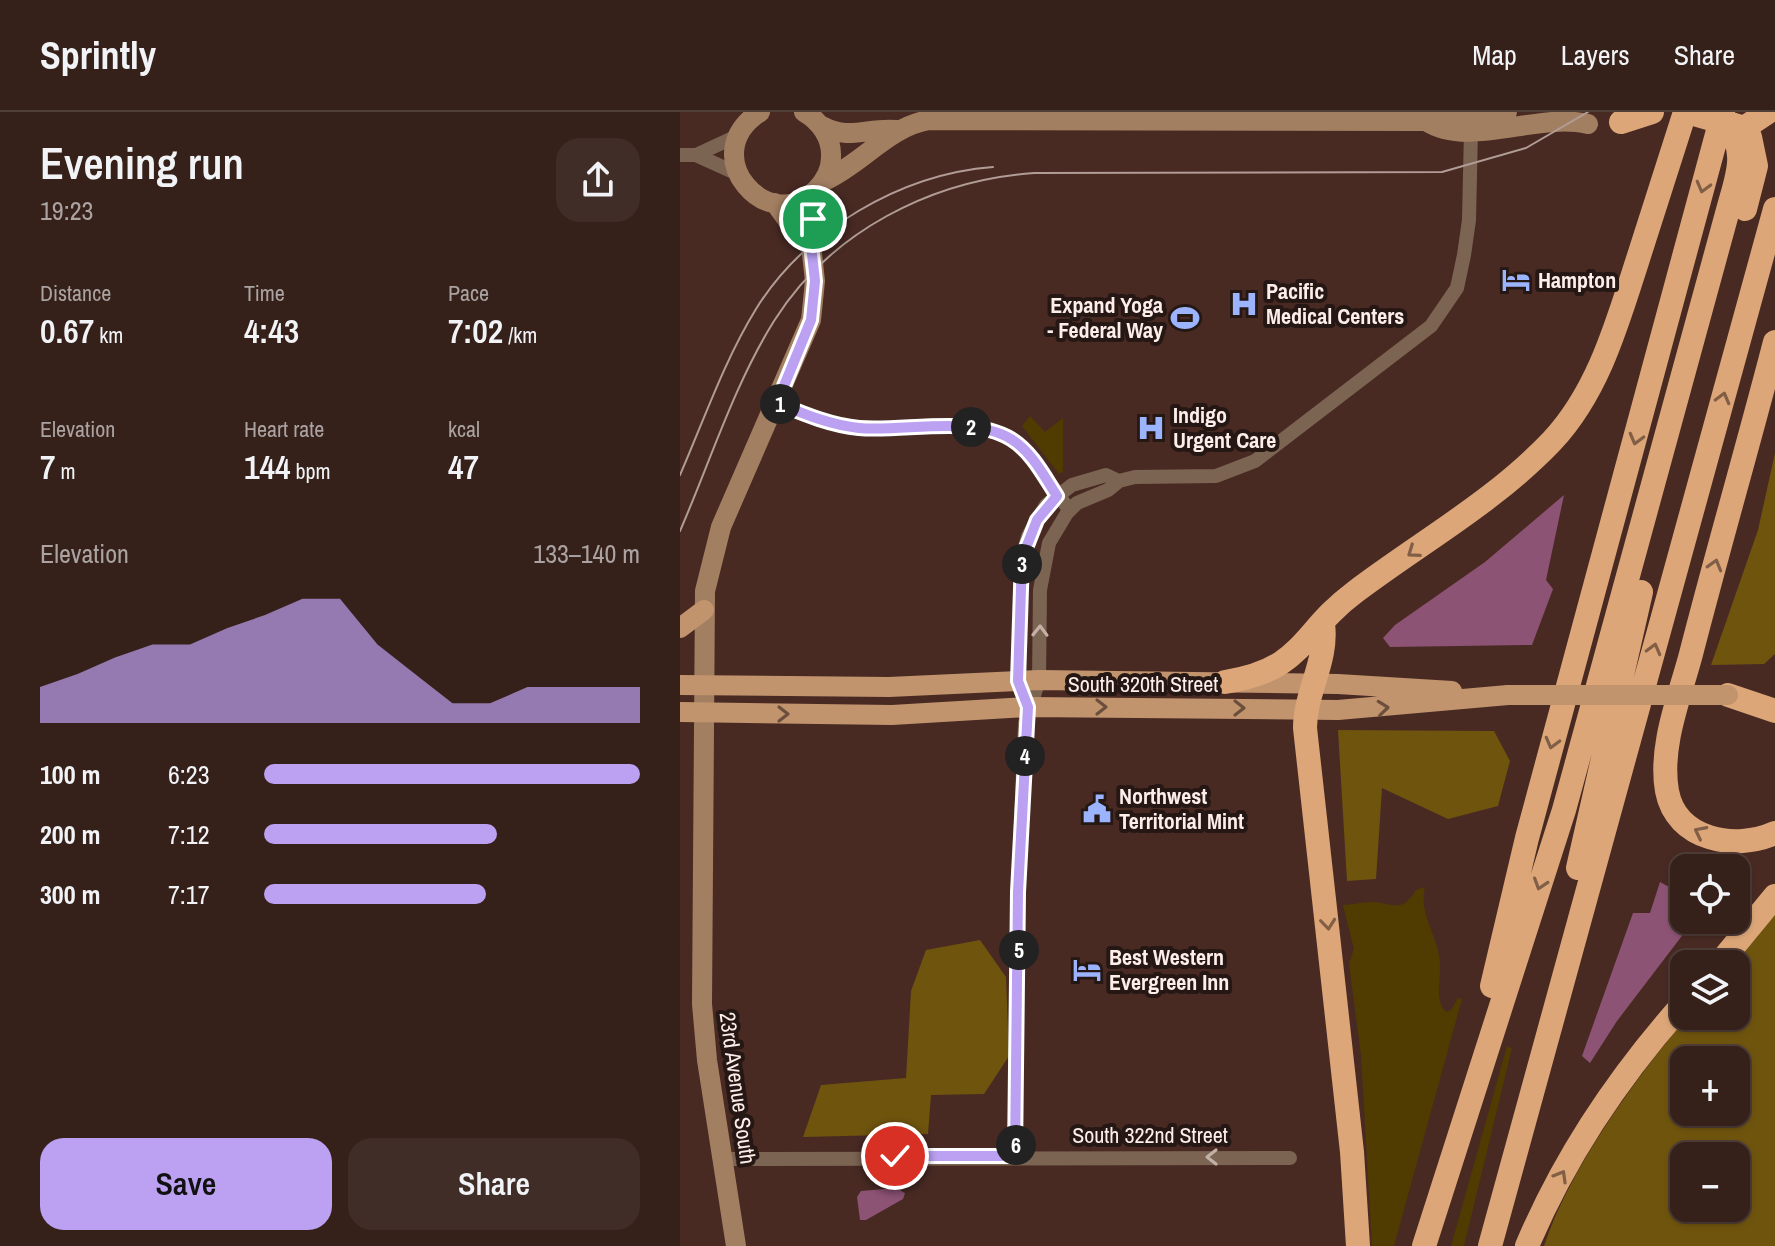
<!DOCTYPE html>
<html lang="en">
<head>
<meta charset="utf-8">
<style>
  body { margin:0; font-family:"Archivo Narrow",sans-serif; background:#412d27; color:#f1f3f6; height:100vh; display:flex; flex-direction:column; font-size:30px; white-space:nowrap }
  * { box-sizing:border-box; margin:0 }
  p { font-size:26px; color:#aaa3a2 }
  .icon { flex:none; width:44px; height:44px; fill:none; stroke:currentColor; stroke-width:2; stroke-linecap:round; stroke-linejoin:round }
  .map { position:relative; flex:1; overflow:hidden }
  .drawer { display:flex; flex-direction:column; background:#36201a; width:680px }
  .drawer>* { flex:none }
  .controls { position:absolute; left:990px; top:742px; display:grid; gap:16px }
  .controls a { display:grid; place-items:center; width:80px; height:80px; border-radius:16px; background:#36201a; box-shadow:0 2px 6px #0004,0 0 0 2px #503e39; font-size:40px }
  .pin { position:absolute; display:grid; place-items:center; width:68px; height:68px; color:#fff; margin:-34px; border:4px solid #fff; border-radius:50%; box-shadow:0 2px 8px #0007 }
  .km { position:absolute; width:40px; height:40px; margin:-20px; border-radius:50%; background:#222; color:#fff; font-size:22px; line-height:40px; text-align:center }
  .round { display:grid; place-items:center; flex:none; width:84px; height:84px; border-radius:24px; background:#412d27 }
  .head { display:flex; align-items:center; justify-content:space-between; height:136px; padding:0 40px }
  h1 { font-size:44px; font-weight:600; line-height:60px }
  .stats { display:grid; grid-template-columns:repeat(3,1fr); gap:12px; height:136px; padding:8px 40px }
  .stats div { display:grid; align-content:center }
  .stats b { font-size:34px; font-weight:600 }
  .stats small { font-size:22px; font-weight:400 }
  .stats p { font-size:22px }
  .chart { height:224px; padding:16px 40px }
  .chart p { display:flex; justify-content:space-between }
  .chart svg { width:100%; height:144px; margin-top:8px; fill:#bca0f2; opacity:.7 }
  .action { display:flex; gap:16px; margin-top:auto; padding:16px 40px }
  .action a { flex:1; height:92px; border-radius:24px; background:#bca0f2; color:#111; font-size:32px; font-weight:600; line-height:92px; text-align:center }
  .action a+a { background:#412d27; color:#f1f3f6 }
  ul { padding:0 40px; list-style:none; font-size:26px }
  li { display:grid; grid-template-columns:128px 96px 1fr; align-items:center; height:60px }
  li i { height:20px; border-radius:10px; background:#bca0f2 }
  header { display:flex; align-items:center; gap:48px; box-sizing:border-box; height:112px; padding:0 40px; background:#36201a; border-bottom:2px solid #503e39 }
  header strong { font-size:38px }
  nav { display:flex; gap:44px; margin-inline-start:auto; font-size:28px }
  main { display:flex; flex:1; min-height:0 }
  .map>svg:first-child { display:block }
  .green { fill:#503b01 }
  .forest { fill:#6f540e; fill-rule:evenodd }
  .water { fill:#8d5375 }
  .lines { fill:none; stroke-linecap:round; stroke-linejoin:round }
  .street { stroke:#7b6452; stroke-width:14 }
  .secondary { stroke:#a37f62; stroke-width:20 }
  .primary { stroke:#c1946e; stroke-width:20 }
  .highway { stroke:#dda678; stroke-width:24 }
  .tram { stroke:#b19c96; stroke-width:2 }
  .primary-bridge { stroke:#c1946e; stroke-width:20 }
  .highway-bridge { stroke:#dda678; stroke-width:24 }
  .oneway { stroke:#815e46 }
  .oneway2 { stroke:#c3b0a6 }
  .oneway3 { stroke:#6b4f3c }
  .route-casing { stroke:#fff; stroke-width:16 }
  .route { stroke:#bca0f2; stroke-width:10 }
  .labels { text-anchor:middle; stroke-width:8; stroke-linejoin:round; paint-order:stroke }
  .poi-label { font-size:22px; font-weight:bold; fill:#feeeea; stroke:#251714; text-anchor:start }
  .street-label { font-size:22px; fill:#feeeea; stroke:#251714 }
</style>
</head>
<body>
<header>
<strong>Sprintly</strong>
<nav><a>Map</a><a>Layers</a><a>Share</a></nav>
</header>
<main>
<section class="drawer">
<div class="head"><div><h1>Evening run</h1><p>19:23</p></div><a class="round"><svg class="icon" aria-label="share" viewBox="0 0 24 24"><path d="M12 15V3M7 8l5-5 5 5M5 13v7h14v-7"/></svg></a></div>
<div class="stats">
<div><p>Distance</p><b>0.67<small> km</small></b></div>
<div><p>Time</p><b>4:43</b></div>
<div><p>Pace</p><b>7:02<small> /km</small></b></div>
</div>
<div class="stats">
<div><p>Elevation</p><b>7<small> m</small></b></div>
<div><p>Heart rate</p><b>144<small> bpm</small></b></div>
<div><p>kcal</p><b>47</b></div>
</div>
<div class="chart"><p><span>Elevation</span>133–140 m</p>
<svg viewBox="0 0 160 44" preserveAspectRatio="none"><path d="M0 44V33L10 29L20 24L30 20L40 20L50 15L60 11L70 6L80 6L90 20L100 29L110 38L120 38L130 33L140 33L150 33L160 33V44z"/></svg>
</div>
<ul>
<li><b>100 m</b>6:23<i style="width:100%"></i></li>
<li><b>200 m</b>7:12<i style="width:62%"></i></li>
<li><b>300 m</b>7:17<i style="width:59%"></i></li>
</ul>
<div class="action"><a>Save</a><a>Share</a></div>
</section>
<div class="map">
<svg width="1095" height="1134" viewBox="0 0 1095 1134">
  <rect width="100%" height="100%" fill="#482a23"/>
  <!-- green -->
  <path class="green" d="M350,304L365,320L383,306V360L379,362L342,314Z
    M745,775C738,805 761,826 760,856C760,872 755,888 766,900L771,898L778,886L782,887L714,1134H692L681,943L669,852L674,837L663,793C672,793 681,790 690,790C712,790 721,803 736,778Z
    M827,934L832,936L784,1134H771Z"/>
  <!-- forest -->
  <path class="forest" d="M1095,341V542L1084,552L1031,553L1078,418Z
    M658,618L814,619L830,649L818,694L768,707L702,676L696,767L667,769Z
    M1095,802V1134H864C890,1056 955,967 1008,904H1056V852H1051ZM1004,948H1056V1000H1004ZM1004,1044H1056V1096H1004Z
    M300,828L326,865L329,944L304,982L251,983L248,1022L123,1025L141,973L226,966L231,879L246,838Z"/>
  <!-- water -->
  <path class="water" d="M884,383L866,468L873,477L852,533L710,535L703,526L715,513L805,450Z
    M980,770L1004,783V808H1014L937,909L910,951L902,944L953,801H970Z
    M216,1076L225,1081L223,1087L186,1108H180L177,1085L181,1079Z"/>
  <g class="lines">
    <!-- street -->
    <path class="street" d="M0,43H16L58,62
      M16,43L57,24
      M97,291C124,302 150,313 179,316C226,320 290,301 331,327C357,343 370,376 390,398
      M348,595L338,569L342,446L348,424L366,393L392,373L426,363L439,369
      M335,1044L338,780L345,611L359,568L360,478L369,431L387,401L397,391L428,378L439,369L455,365L536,364L575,349L751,214L777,176L784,143L789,108L791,18
      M42,1047L610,1046"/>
    <!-- secondary -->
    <path class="secondary" d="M80,0C14,43 89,126 136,78C145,69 151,58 151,45C152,26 140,9 124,0
      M746,9C789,37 857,0 908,12
      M142,14C170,29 188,15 216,18
      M144,69C182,52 208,15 249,8L746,9L764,3L827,0
      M95,91L121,127L131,133
      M56,1134L27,948L22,892L25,479L41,415L131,208L135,169L131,133L133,81"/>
    <!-- primary -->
    <path class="primary" d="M0,516L24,498
      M0,573L209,575L359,568L658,572L772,579
      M0,600L212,603L348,595L658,598L828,583"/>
    <!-- highway -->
    <path class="highway" d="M941,10L972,0
      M1048,11L1064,16L1088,0
      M1065,97L1076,54L1070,25
      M1095,230C1068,334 1038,437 1011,542C1000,584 979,634 987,679C996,728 1055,739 1095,721
      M643,512C648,549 625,580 625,616L672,1040L678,1134
      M545,570C624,558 620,521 675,480C741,430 814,390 872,329C918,280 937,212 957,150C973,100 989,50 1005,0
      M1048,583L1095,599
      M898,756L961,480
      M1039,852L1095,784
      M812,874L847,726L1043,0
      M744,1134L884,698L1048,98C1056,67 1070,38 1045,11
      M810,1134L1095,97
      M847,1134C885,1044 939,964 1004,891"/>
    <!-- tram -->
    <path class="tram" d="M0,363C24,308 44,249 76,197C125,118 221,62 313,55
      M0,419C30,350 54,273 94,209C150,120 251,68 354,61L762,60L846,36L908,0"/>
    <!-- primary-bridge -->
    <path class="primary-bridge" d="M828,583H1048"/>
    <!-- highway-bridge -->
    <path class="highway-bridge" d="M1007,0L1045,11"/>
  </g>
  <!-- one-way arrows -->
  <defs><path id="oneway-chevron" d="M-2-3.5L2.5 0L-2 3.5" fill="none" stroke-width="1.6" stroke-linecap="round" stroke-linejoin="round" transform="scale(2)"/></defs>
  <g class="oneway">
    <use href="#oneway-chevron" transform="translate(1023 75) rotate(105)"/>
    <use href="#oneway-chevron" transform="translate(1043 286) rotate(-75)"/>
    <use href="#oneway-chevron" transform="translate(956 327) rotate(105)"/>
    <use href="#oneway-chevron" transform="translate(733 440) rotate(145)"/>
    <use href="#oneway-chevron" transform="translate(1035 453) rotate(-74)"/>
    <use href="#oneway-chevron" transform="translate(974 537) rotate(-75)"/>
    <use href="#oneway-chevron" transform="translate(872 631) rotate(105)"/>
    <use href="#oneway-chevron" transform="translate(1020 720) rotate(-153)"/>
    <use href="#oneway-chevron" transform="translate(860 772) rotate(108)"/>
    <use href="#oneway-chevron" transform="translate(648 812) rotate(84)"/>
    <use href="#oneway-chevron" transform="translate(881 1064) rotate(-60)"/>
  </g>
  <g class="oneway2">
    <use href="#oneway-chevron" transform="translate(360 519) rotate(-89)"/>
    <use href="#oneway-chevron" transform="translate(532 1045) rotate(-180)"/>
  </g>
  <g class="oneway3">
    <use href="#oneway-chevron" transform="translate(421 595)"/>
    <use href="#oneway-chevron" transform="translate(559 596)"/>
    <use href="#oneway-chevron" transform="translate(703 596) rotate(-6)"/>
    <use href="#oneway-chevron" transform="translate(103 602)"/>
  </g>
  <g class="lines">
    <defs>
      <path id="route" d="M133,107L131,133L135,169L131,208L97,291C124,302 150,313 179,316C224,320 292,303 331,327C352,340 364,364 377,384L357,408L342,446L338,569L348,595L338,780L335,1044H215"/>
    </defs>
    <!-- route casing -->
    <use href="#route" class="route-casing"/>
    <!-- route -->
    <use href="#route" class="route"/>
  </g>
  <!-- icons -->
  <defs>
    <symbol id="hotel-bare" viewBox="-9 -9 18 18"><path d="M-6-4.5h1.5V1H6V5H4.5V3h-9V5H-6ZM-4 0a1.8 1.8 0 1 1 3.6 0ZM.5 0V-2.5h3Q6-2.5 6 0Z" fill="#9cb4fd" stroke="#251714" stroke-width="2.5" paint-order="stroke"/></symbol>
    <symbol id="hospital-bare" viewBox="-9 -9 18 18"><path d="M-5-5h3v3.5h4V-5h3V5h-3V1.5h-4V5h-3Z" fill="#9cb4fd" stroke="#251714" stroke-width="2.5" paint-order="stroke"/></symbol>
    <symbol id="stadium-bare" viewBox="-9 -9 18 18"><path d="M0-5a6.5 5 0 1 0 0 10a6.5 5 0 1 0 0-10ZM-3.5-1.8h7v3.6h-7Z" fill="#9cb4fd" stroke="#251714" stroke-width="2.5" paint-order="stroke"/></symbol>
    <symbol id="civic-bare" viewBox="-9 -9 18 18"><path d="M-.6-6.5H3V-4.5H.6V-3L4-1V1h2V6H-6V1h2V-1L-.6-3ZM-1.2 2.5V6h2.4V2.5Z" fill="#9cb4fd" stroke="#251714" stroke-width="2.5" paint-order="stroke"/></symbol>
  </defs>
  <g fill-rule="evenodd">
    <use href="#hotel-bare" x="816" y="148" width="40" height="40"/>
    <use href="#hospital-bare" x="544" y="172" width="40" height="40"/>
    <use href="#stadium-bare" x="485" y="186" width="40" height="40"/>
    <use href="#hospital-bare" x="451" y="296" width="40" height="40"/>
    <use href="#civic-bare" x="397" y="677" width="40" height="40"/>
    <use href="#hotel-bare" x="387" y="838" width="40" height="40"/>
  </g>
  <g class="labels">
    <!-- poi labels -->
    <g class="poi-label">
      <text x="858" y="176">Hampton</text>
      <text x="586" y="187">Pacific<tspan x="586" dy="25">Medical Centers</tspan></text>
      <text x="483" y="201" text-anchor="end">Expand Yoga<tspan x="483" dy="25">- Federal Way</tspan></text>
      <text x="493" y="311">Indigo<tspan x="493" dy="25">Urgent Care</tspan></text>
      <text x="439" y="692">Northwest<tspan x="439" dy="25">Territorial Mint</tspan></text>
      <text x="429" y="853">Best Western<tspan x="429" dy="25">Evergreen Inn</tspan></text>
    </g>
    <!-- street labels -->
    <g class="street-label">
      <text x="463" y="580">South 320th Street</text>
      <text transform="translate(58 976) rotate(82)" y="8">23rd Avenue South</text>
      <text x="470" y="1031">South 322nd Street</text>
    </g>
  </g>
</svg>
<div class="controls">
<a><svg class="icon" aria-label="locate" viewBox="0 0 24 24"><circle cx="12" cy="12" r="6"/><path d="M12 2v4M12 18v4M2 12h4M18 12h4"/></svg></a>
<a><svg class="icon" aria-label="layers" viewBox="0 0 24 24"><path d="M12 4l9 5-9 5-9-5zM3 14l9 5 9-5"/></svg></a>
<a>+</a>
<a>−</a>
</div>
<div class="pin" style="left:133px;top:107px;background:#1e9e55"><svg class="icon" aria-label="arrive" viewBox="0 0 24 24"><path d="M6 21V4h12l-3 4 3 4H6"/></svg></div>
<div class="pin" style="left:215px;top:1044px;background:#d93025"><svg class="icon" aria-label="check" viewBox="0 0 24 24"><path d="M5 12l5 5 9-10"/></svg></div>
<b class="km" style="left:100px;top:292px">1</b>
<b class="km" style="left:291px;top:315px">2</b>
<b class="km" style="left:342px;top:452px">3</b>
<b class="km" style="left:345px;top:644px">4</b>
<b class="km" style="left:339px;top:838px">5</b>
<b class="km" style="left:336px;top:1033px">6</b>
</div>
</main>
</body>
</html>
